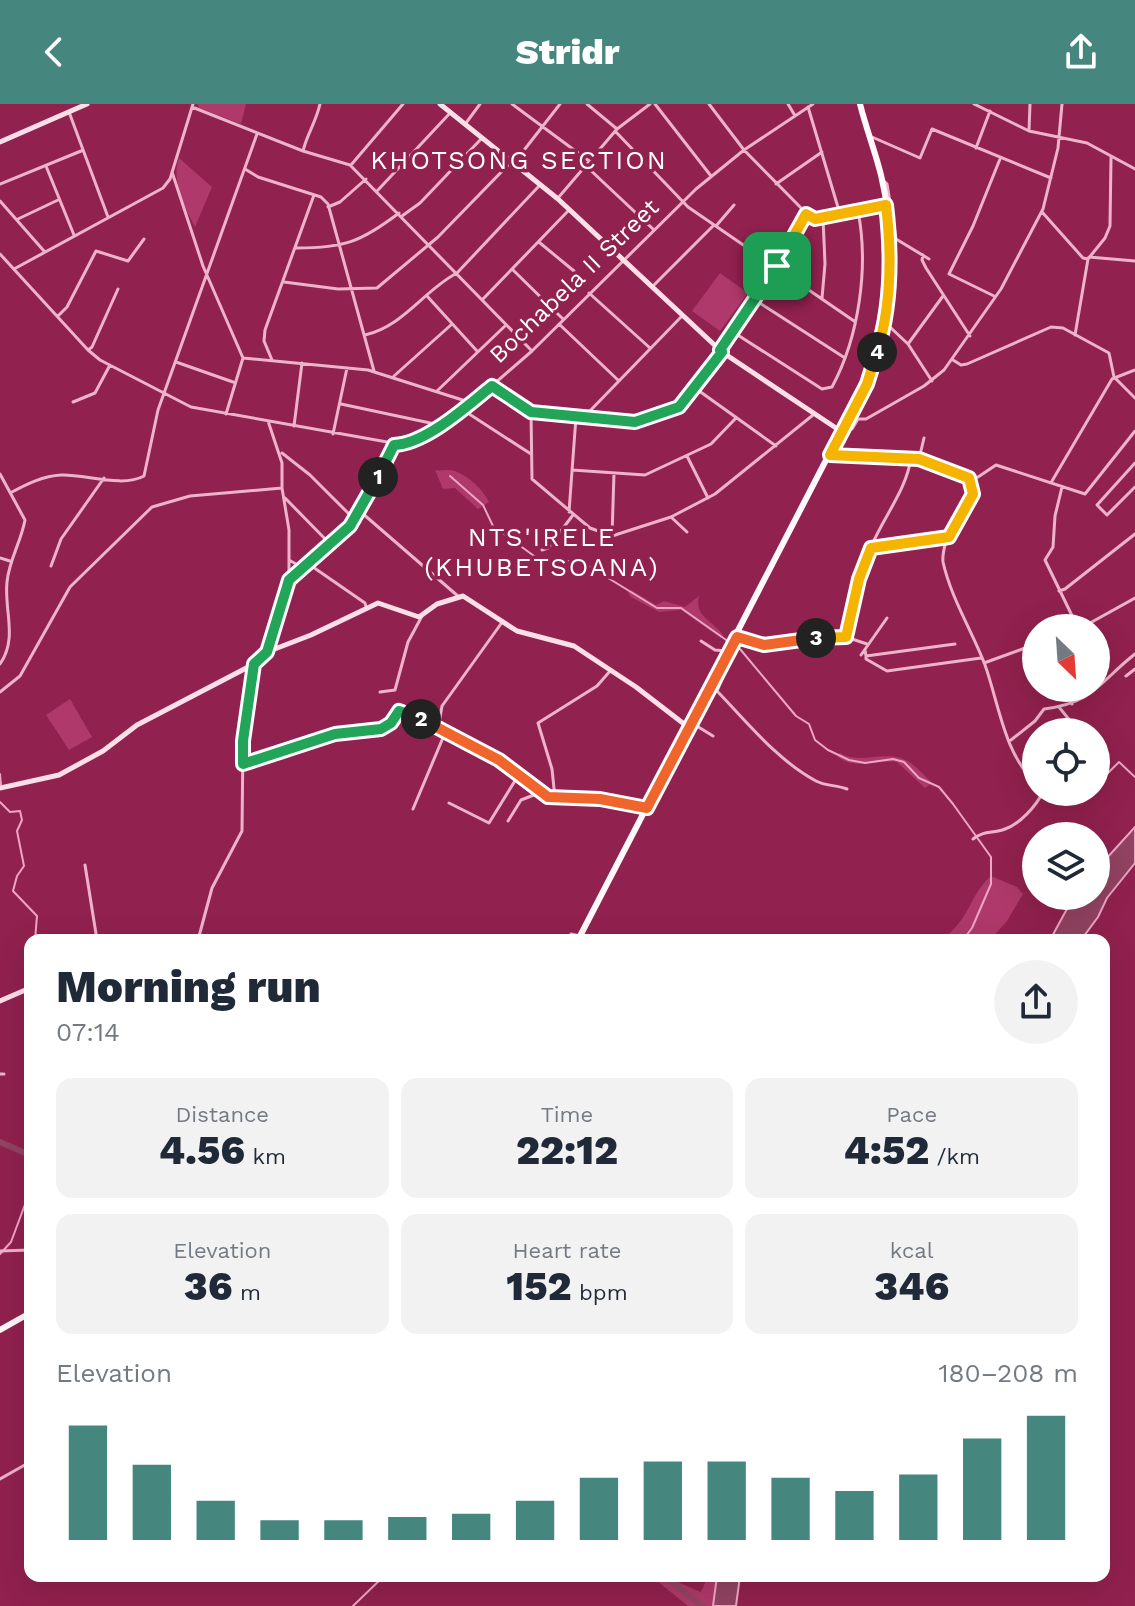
<!DOCTYPE html>
<html lang="en">
<head>
<meta charset="utf-8">
<style>
  body { margin:0; font-family:"Work Sans",sans-serif; background:#f2f2f3; color:#1f2937; height:100vh; display:flex; flex-direction:column; font-size:30px; white-space:nowrap }
  * { box-sizing:border-box; margin:0 }
  p { font-size:26px; color:#747a83 }
  .icon { flex:none; width:44px; height:44px; fill:none; stroke:currentColor; stroke-width:2; stroke-linecap:round; stroke-linejoin:round }
  .map { position:relative; flex:1; overflow:hidden }
  .sheet { position:absolute; left:24px; top:830px; width:1086px; height:648px; display:flex; flex-direction:column; background:#fff; border-radius:16px; box-shadow:0 8px 32px #0002 }
  .sheet>* { flex:none }
  .needle { width:52px; rotate:155deg }
  .buttons { position:absolute; left:1022px; top:510px; display:grid; gap:16px }
  .buttons a { display:grid; place-items:center; width:88px; height:88px; border-radius:50%; background:#fff; box-shadow:0 8px 32px #0002; font-size:40px }
  .pin { position:absolute; display:grid; place-items:center; width:68px; height:68px; color:#fff; margin:-34px; border-radius:16px; box-shadow:0 4px 12px #0006 }
  .km { position:absolute; width:40px; height:40px; margin:-20px; border-radius:50%; background:#222; color:#fff; font-size:22px; line-height:40px; text-align:center }
  .round { display:grid; place-items:center; flex:none; width:84px; height:84px; border-radius:42px; background:#f2f2f3 }
  .head { display:flex; align-items:center; justify-content:space-between; height:136px; padding:0 32px }
  h1 { font-size:44px; font-weight:800; line-height:60px }
  .stats { display:grid; grid-template-columns:repeat(3,1fr); gap:12px; height:136px; padding:8px 32px }
  .stats div { display:grid; align-content:center; border-radius:16px; background:#f2f2f3; text-align:center }
  .stats b { font-size:40px; font-weight:800 }
  .stats small { font-size:22px; font-weight:400 }
  .stats p { font-size:22px }
  .chart { height:224px; padding:16px 32px }
  .chart p { display:flex; justify-content:space-between }
  .chart svg { width:100%; height:144px; margin-top:8px; stroke:#45877f; stroke-width:6 }
  header { display:flex; justify-content:space-between; align-items:center; height:104px; padding:0 32px; background:#45877f; color:#fff; font-size:36px; font-weight:800 }
  .map>svg:first-child { display:block }
  .green { fill:#af396a }
  .water { fill:#924362; stroke:#eea6c5; stroke-width:2 }
  .lines { fill:none; stroke-linecap:round; stroke-linejoin:round }
  .stream { stroke:#eea6c5; stroke-width:2 }
  .river { stroke:#924362; stroke-width:6 }
  .street { stroke:#edb3cb; stroke-width:3 }
  .secondary { stroke:#fadfe9; stroke-width:5 }
  .primary { stroke:#fff9fb; stroke-width:6 }
  .split-1-casing { stroke:#fff; stroke-width:16 }
  .split-2-casing { stroke:#fff; stroke-width:16 }
  .split-3-casing { stroke:#fff; stroke-width:16 }
  .split-4-casing { stroke:#fff; stroke-width:16 }
  .split-5-casing { stroke:#fff; stroke-width:16 }
  .split-1 { stroke:#22a559; stroke-width:10 }
  .split-2 { stroke:#22a559; stroke-width:10 }
  .split-3 { stroke:#f0652b; stroke-width:10 }
  .split-4 { stroke:#f5b400; stroke-width:10 }
  .split-5 { stroke:#f5b400; stroke-width:10 }
  .labels { text-anchor:middle; stroke-width:7; stroke-linejoin:round; paint-order:stroke }
  .street-label { font-size:24px; fill:#fff; stroke:#91214e }
  .neighbourhood-label { font-size:26px; letter-spacing:2px; fill:#fff; stroke:#91214e }
</style>
</head>
<body>
<header><svg class="icon" aria-label="back" viewBox="0 0 24 24"><path d="M15 5l-7 7 7 7"/></svg>Stridr<svg class="icon" aria-label="share" viewBox="0 0 24 24"><path d="M12 15V3M7 8l5-5 5 5M5 13v7h14v-7"/></svg></header>
<div class="map">
<svg width="1135" height="1502" viewBox="0 0 1135 1502">
  <rect width="100%" height="100%" fill="#91214e"/>
  <!-- green -->
  <path class="green" d="M197,0H246L241,20L199,4Z
    M179,54L212,83L195,123C184,103 171,75 179,54Z
    M720,169L748,189L720,227L692,207Z
    M435,366C439,367 444,366 448,366C463,366 483,385 489,398L478,405L455,384L443,385Z
    M631,486L656,501L664,497L685,503L699,492C694,512 712,516 723,531L721,534L681,506L659,508L631,493L628,489Z
    M70,595L92,633L69,646L46,611Z
    M840,649C862,662 887,644 909,658C917,663 926,673 932,679L925,684L897,658C877,655 854,667 837,652Z
    M991,772L1017,783L1023,790L1007,817L990,836H941C971,815 969,791 991,772Z
    M651,1472H673L677,1478L701,1488L708,1472H717L713,1502H688Z"/>
  <!-- water -->
  <path class="water" d="M1135,723V759L1107,794L1098,813L1081,836H1050L1074,792H1096V766Z
    M717,1472H740L736,1502H713Z"/>
  <g class="lines">
    <!-- stream -->
    <path class="stream" d="M450,372L483,401L493,422L541,457L554,460L565,457L582,458L657,504H681L729,538
      M740,545L796,612L809,620L815,636L828,646L849,656L865,659L893,655L904,658L919,674L939,683L953,700L991,753V780L972,824L963,836
      M1108,669L1119,658L1135,673
      M0,670L1,681
      M0,698L10,708L20,707L22,716L17,727L24,762L17,772L13,787L37,812L35,836
      M0,1150L11,1138L30,1087
      M353,1502L384,1472"/>
    <!-- river -->
    <path class="river" d="M0,1038L30,1051
      M30,1061V1071
      M664,1472L702,1502"/>
    <!-- street -->
    <path class="street" d="M512,0L589,57
      M587,0L617,25
      M655,0L711,72
      M709,0L744,46L811,114L886,101
      M788,0L794,10
      M974,0L1029,27L1087,39L1135,65
      M192,3L303,47L350,61L531,246
      M808,3L840,110
      M69,8L108,113
      M466,19L480,0
      M615,27L688,103L854,217
      M1029,27L1030,0
      M872,33L920,54L932,25L1051,74
      M976,44L990,7
      M303,47C307,30 316,18 320,0
      M514,59L560,0
      M351,61L403,0
      M46,62L74,131
      M586,62L653,125
      M245,65L258,73L321,93L328,100L374,267
      M172,68L203,162L243,254
      M881,74L887,80L896,135L929,155
      M0,80L81,47
      M776,80L822,48
      M378,86L451,8
      M558,94L617,25L650,0
      M0,97L44,147
      M328,103L340,98L366,75
      M1042,108L1083,154L1088,155
      M402,112L420,99L482,34
      M18,115L58,96
      M716,122L734,101
      M540,139L574,167
      M297,144C344,144 361,138 399,109
      M0,150L88,246L100,256L191,303L404,341L437,323L472,299L532,247L696,85L744,46L813,0
      M923,151L922,156L926,164L970,232
      M1089,153L1135,157
      M14,165L163,84L170,75L193,0
      M513,166L563,215
      M284,178L338,185L377,184L438,133L510,59
      M652,183L714,121
      M589,189L650,244
      M427,192L477,247
      M994,192L949,170L973,122L1000,55
      M822,194L825,160L823,114
      M483,195L569,106
      M755,196L845,254
      M58,212L67,203L96,147L128,157L144,135
      M559,220L619,277
      M891,224L908,240L932,277
      M733,228L822,285L832,283C859,233 869,163 858,107
      M365,231C404,222 424,186 457,169L539,82
      M1075,231L1088,155L1105,134L1110,122L1111,54
      M908,240L943,192
      M721,245L777,162L806,110
      M88,246L92,243L118,185
      M272,256L264,237L265,226L314,91
      M953,256L961,261L967,260L1051,223L1063,224L1109,249L1114,273L1135,294
      M176,258L233,278
      M394,272L452,220
      M492,282L531,308L635,318L679,303L722,248
      M695,284L776,342
      M437,287L506,221
      M73,298L95,289L110,261
      M341,300L435,320L437,323
      M463,306L531,350
      M531,308L532,375L590,424L612,432L671,413L715,390L813,311
      M226,310L243,254L368,266L472,299
      M585,312L682,212
      M268,317L282,359V384L289,426V476
      M294,322L302,259
      M852,325L858,315H866L924,282L944,266L1001,185L1043,105L1058,44L1062,0
      M333,330L347,264
      M282,349L310,371L355,416
      M687,352L708,394
      M830,352L919,355L964,374L978,373L996,361L1085,390L1135,327
      M919,355L924,334
      M1135,359L1097,401L1107,411L1135,383
      M572,366L645,371L711,340L736,314
      M0,370L25,416C21,438 9,456 7,478C4,507 18,534 0,560
      M1052,377L1112,275L1135,266
      M1062,383L1055,412L1053,443L1045,456L1078,524
      M12,388C27,380 43,372 61,371C85,370 122,384 144,372L158,306L257,30
      M285,394L331,441
      M569,408L576,313
      M362,409L459,493
      M671,413L687,428
      M612,432L614,369
      M947,433C945,442 942,449 943,458C951,494 972,527 985,561C999,600 1004,650 1036,679
      M871,444L949,433L971,395L969,375
      M542,446L548,444L573,411
      M0,454L10,457
      M289,456L303,464
      M310,461L365,499L366,503
      M51,462L61,435L104,374
      M1059,487L1065,485L1135,430
      M1081,524L1135,494
      M737,533L764,541L846,533C854,502 860,471 872,441C884,412 906,387 911,354
      M846,533L867,540
      M701,537L715,546L726,547
      M268,546L289,476L355,416L394,341
      M865,546L866,552L955,540
      M861,551L887,514
      M866,552V555L887,567L981,554
      M727,554L730,557L717,587C748,619 777,656 816,677C825,682 837,681 847,685
      M984,559L1036,540
      M1126,572L1135,565
      M1063,584L1072,600
      M0,588L20,572L70,483L152,403L190,392L282,384
      M380,588L395,586L408,538L422,512
      M1059,603L1075,623L1073,628
      M692,619L713,632
      M438,625L442,602L503,517
      M1011,636L1035,617L1044,605C1094,599 1099,578 1135,550
      M243,660L335,630L381,625L391,619L399,607L413,611L499,656L548,693L600,695L644,703
      M555,694L552,665L538,619L597,582L611,566
      M449,699L489,719L518,672
      M413,705L445,629
      M508,717L521,696L539,689
      M973,735C984,726 993,730 1005,725C1020,720 1036,702 1043,688
      M85,761L97,836
      M571,830L580,832
      M198,836L212,784L242,727L243,637L254,560
      M0,970H4
      M0,1147L30,1146
      M0,1375L30,1358"/>
    <!-- secondary -->
    <path class="secondary" d="M440,0L558,95L722,248L842,328
      M0,38L87,0
      M0,684L59,671L103,647L137,621L254,560L267,548L311,531L378,499L419,513L437,500L463,492L517,527L574,542L636,583L688,623
      M0,897L30,884"/>
    <!-- primary -->
    <path class="primary" d="M578,836L870,271C891,205 897,138 881,71C875,47 866,24 860,0
      M0,1226L30,1209"/>
  </g>
  <g class="lines">
    <defs>
      <path id="split-1" d="M378,373L394,341C426,340 468,301 492,282L531,308L635,318L679,303L722,248L720,246L777,162"/>
      <path id="split-2" d="M378,373L350,422L289,476L267,548L254,560L243,637V660L335,630L381,625L391,619L399,607L421,615"/>
      <path id="split-3" d="M421,615L499,656L548,693L600,695L647,704L737,533L764,541L816,534"/>
      <path id="split-4" d="M816,534L846,533L859,475L871,444L949,433L973,390L969,374L919,355L830,351L867,280L877,248"/>
      <path id="split-5" d="M777,162L806,110L815,115L886,101C892,151 892,200 877,248"/>
    </defs>
    <!-- split-1 casing -->
    <use href="#split-1" class="split-1-casing"/>
    <!-- split-2 casing -->
    <use href="#split-2" class="split-2-casing"/>
    <!-- split-3 casing -->
    <use href="#split-3" class="split-3-casing"/>
    <!-- split-4 casing -->
    <use href="#split-4" class="split-4-casing"/>
    <!-- split-5 casing -->
    <use href="#split-5" class="split-5-casing"/>
    <!-- split-1 -->
    <use href="#split-1" class="split-1"/>
    <!-- split-2 -->
    <use href="#split-2" class="split-2"/>
    <!-- split-3 -->
    <use href="#split-3" class="split-3"/>
    <!-- split-4 -->
    <use href="#split-4" class="split-4"/>
    <!-- split-5 -->
    <use href="#split-5" class="split-5"/>
  </g>
  <g class="labels">
    <!-- street labels -->
    <g class="street-label">
      <text transform="translate(574 177) rotate(-44)" y="8">Bochabela II Street</text>
    </g>
    <!-- neighbourhood labels -->
    <g class="neighbourhood-label">
      <text x="519" y="65">KHOTSONG SECTION</text>
      <text x="542" y="442">NTS'IRELE<tspan x="542" dy="30">(KHUBETSOANA)</tspan></text>
    </g>
  </g>
</svg>
<div class="buttons">
<a><svg class="needle" viewBox="-14 -14 28 28"><path d="M0-13l5 13h-10z" fill="#e53935"/><path d="M0 13l5-13h-10z" fill="#747a83"/></svg></a>
<a><svg class="icon" aria-label="locate" viewBox="0 0 24 24"><circle cx="12" cy="12" r="6"/><path d="M12 2v4M12 18v4M2 12h4M18 12h4"/></svg></a>
<a><svg class="icon" aria-label="layers" viewBox="0 0 24 24"><path d="M12 4l9 5-9 5-9-5zM3 14l9 5 9-5"/></svg></a>
</div>
<div class="pin" style="left:777px;top:162px;background:#1e9e55"><svg class="icon" aria-label="arrive" viewBox="0 0 24 24"><path d="M6 21V4h12l-3 4 3 4H6"/></svg></div>
<b class="km" style="left:378px;top:373px">1</b>
<b class="km" style="left:421px;top:615px">2</b>
<b class="km" style="left:816px;top:534px">3</b>
<b class="km" style="left:877px;top:248px">4</b>
<section class="sheet">
<div class="head"><div><h1>Morning run</h1><p>07:14</p></div><a class="round"><svg class="icon" aria-label="share" viewBox="0 0 24 24"><path d="M12 15V3M7 8l5-5 5 5M5 13v7h14v-7"/></svg></a></div>
<div class="stats">
<div><p>Distance</p><b>4.56<small> km</small></b></div>
<div><p>Time</p><b>22:12</b></div>
<div><p>Pace</p><b>4:52<small> /km</small></b></div>
</div>
<div class="stats">
<div><p>Elevation</p><b>36<small> m</small></b></div>
<div><p>Heart rate</p><b>152<small> bpm</small></b></div>
<div><p>kcal</p><b>346</b></div>
</div>
<div class="chart"><p><span>Elevation</span>180–208 m</p>
<svg viewBox="0 0 160 44" preserveAspectRatio="none"><path d="M5 44V9M15 44V21M25 44V32M35 44V38M45 44V38M55 44V37M65 44V36M75 44V32M85 44V25M95 44V20M105 44V20M115 44V25M125 44V29M135 44V24M145 44V13M155 44V6"/></svg>
</div>
</section>
</div>
</body>
</html>
